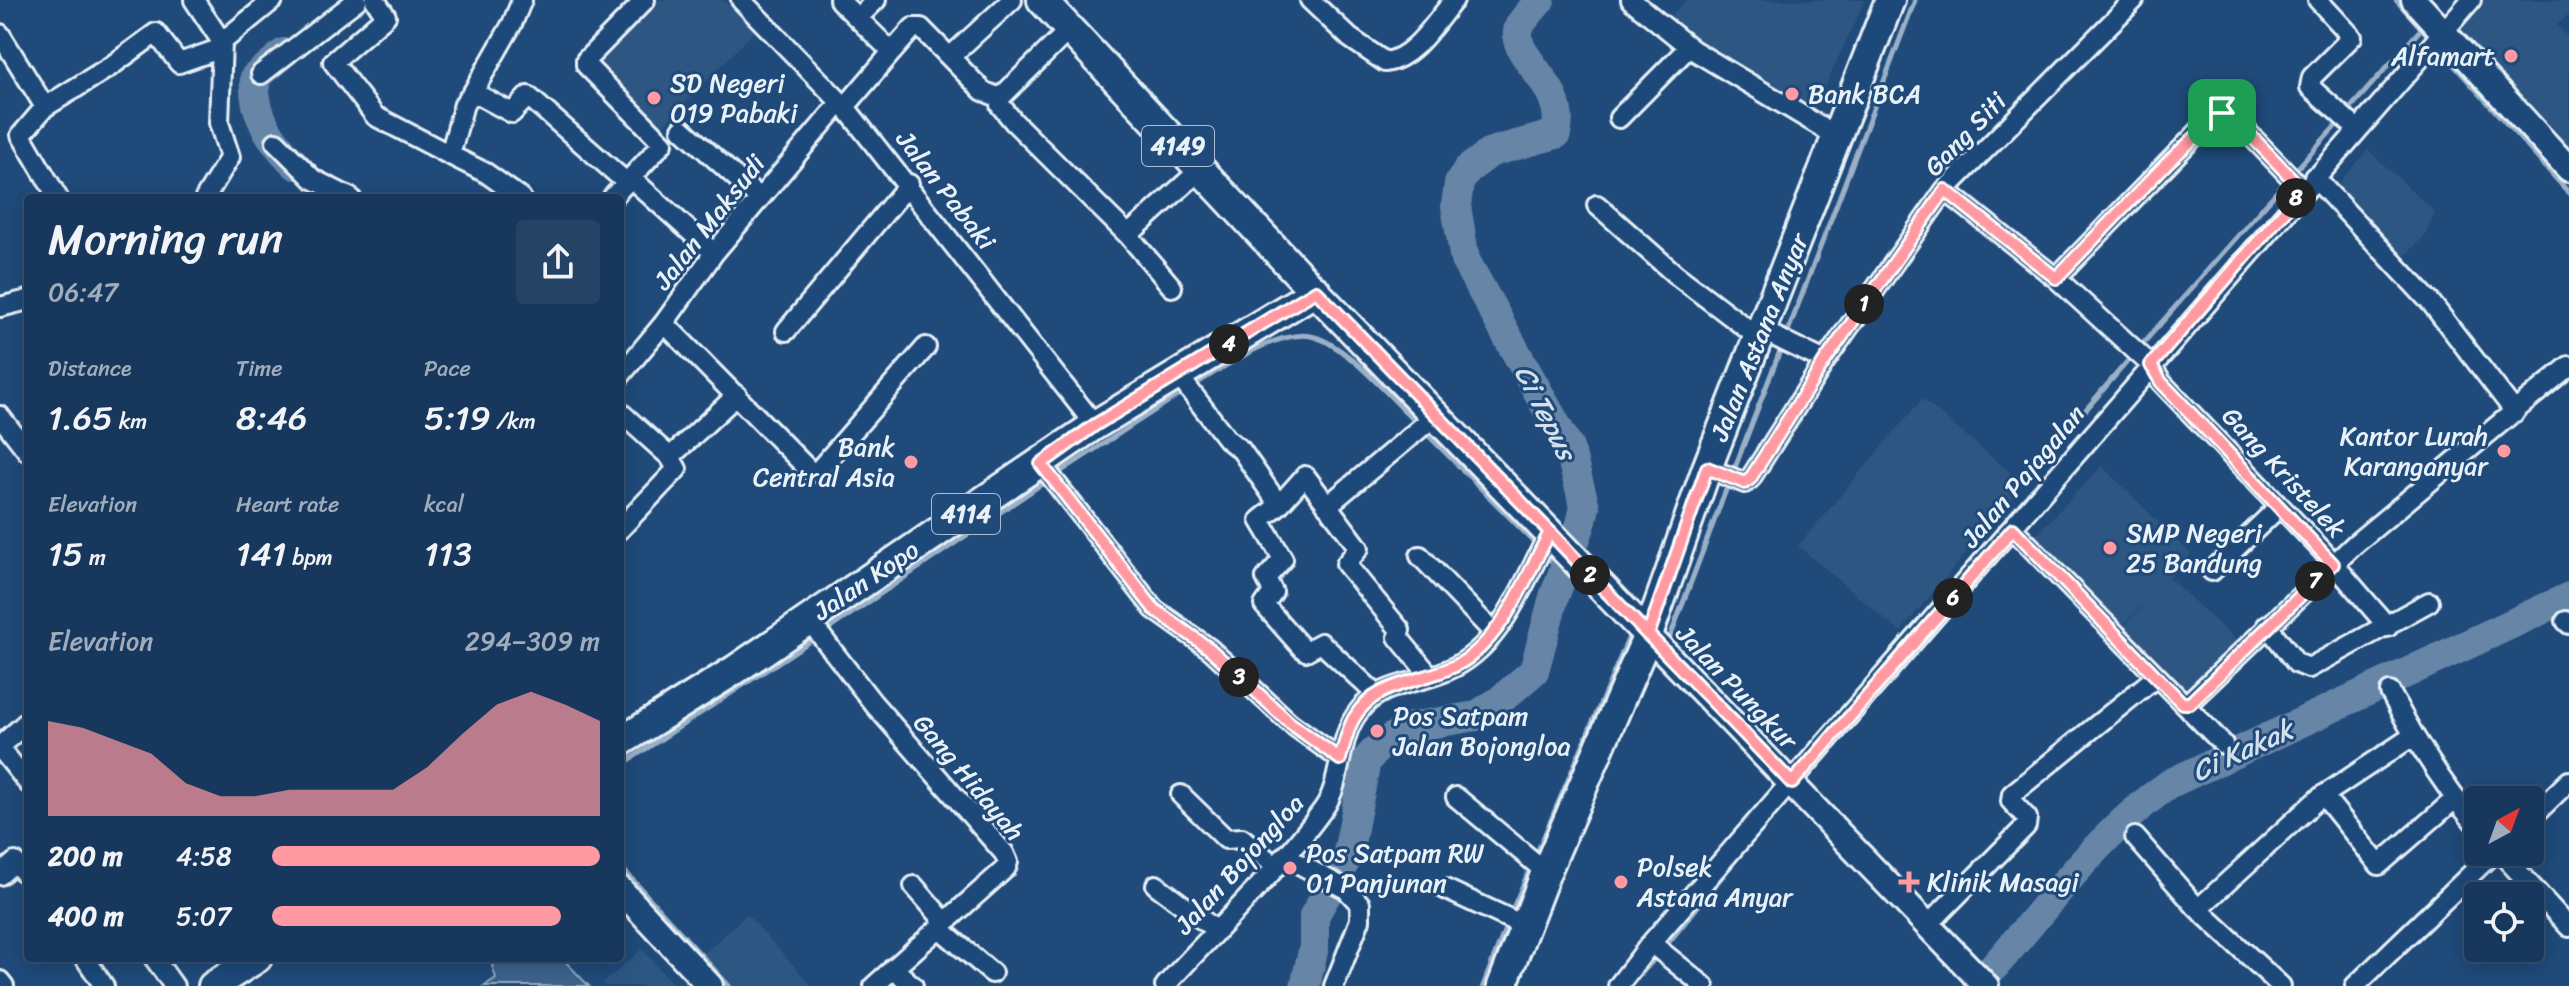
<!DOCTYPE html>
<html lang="en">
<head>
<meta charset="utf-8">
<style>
  body { margin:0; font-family:Sriracha,sans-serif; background:#244365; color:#f1f3f6; height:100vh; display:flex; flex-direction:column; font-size:30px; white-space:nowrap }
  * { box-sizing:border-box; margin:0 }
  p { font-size:26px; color:#9eacbb }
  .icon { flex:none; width:44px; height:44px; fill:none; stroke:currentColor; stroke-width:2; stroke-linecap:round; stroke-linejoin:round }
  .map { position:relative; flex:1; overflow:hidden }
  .details { position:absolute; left:24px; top:194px; width:600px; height:768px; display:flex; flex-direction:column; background:#17385c; border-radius:8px; box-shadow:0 4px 20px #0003,0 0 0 2px #365272 }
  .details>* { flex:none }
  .needle { width:52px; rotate:41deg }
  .tools { position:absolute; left:2464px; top:786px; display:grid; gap:16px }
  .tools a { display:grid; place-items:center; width:80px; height:80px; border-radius:8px; background:#17385c; box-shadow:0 4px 20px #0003,0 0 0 2px #365272; font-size:40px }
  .pin { position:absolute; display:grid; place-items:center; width:68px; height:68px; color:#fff; margin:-34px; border-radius:16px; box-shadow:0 4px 12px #0006 }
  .km { position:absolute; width:40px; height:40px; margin:-20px; border-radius:50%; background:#222; color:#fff; font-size:22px; line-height:40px; text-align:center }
  .round { display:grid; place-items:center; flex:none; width:84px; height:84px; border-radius:8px; background:#244365 }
  .head { display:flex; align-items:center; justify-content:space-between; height:136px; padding:0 24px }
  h1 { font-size:44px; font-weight:600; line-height:60px }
  .metrics { display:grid; grid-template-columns:repeat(3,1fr); gap:12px; height:136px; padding:8px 24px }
  .metrics div { display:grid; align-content:center }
  .metrics b { font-size:34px; font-weight:600 }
  .metrics small { font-size:22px; font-weight:400 }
  .metrics p { font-size:22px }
  .chart { height:224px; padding:16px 24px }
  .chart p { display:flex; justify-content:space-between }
  .chart svg { width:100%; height:144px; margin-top:8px; fill:#ff9aa2; opacity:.7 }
  ul { padding:0 24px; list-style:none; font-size:26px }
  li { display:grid; grid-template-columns:128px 96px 1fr; align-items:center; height:60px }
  li i { height:20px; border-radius:10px; background:#ff9aa2 }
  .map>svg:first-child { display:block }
  .built { fill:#2e5683 }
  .green { fill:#3c628c; stroke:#92aac2; stroke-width:2 }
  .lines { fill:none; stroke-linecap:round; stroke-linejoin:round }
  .stream { stroke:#9ab0c7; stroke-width:5 }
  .river { stroke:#6685a7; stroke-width:30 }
  .street-casing { stroke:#e8f1f8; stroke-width:24 }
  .secondary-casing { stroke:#e8f1f8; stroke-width:30 }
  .primary-casing { stroke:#e8f1f8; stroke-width:34 }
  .street { stroke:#1f4a7a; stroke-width:18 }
  .secondary { stroke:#1f4a7a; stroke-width:24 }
  .primary { stroke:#1f4a7a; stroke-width:28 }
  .route-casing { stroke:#fff; stroke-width:16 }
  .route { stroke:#ff9aa2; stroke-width:10 }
  .poi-dot { fill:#ff9aa2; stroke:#1f4a7a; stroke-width:3 }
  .labels { text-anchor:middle; stroke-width:6; stroke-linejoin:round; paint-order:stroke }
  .shield { fill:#1f4a7a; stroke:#acbfd2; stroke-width:2 }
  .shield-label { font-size:24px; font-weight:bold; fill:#e8f1f8 }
  .poi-label { font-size:26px; fill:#e8f1f8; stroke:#1f4a7a; text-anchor:start }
  .street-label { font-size:26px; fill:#e8f1f8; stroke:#1f4a7a }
  .water-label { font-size:28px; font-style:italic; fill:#d4e1ec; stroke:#1f4a7a }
</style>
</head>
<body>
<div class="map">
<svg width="2569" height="986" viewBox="0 0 2569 986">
  <rect width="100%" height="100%" fill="#1f4a7a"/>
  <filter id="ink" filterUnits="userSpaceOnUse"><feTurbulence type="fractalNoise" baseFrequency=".0125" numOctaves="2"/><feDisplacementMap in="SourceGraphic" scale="16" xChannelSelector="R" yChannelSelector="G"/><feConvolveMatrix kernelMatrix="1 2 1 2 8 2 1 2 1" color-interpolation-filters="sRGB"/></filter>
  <g filter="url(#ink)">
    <!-- built -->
    <path class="built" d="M642,0H723L755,31L655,134L580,62Z
      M1687,0H1865L1811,117L1663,24Z
      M2459,0H2569V14L2557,25L2569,39V161L2439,19Z
      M2368,150L2435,212L2425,236L2397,263L2331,192Z
      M1922,399L2024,484L1900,632L1798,546Z
      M2102,466L2191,554L2169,578L2243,647L2187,702L2116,635L2150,598L2115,633L2028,543Z
      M747,914L812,986H727L700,957Z
      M642,949L675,986H606L603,983Z"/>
    <!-- green -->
    <path class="green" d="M504,958H562L589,986H484L496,978L492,966Z"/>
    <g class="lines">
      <!-- stream -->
      <path class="stream" d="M2396,0L2432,40
        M2436,45L2569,193
        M2346,113L2421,29
        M2294,172L2341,120
        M1785,339L1915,0
        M2139,348L2288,179
        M1191,387C1220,370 1281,326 1315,337C1349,347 1393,401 1419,425
        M1424,431L1536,544
        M1732,475L1783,343
        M1054,476L1186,390
        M2027,478L2132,356
        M1544,553L1562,573
        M823,633L1049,479
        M1667,645L1729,482
        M620,766L818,636
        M1536,855L1631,632
        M620,866L729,986
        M1510,915L1528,873
        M1665,947L1752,840
        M1483,986L1507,924
        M1630,986L1658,955"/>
      <!-- river -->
      <path class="river" d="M284,53L255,77C252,114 271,141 296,165
        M1305,986L1314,947V916L1347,858L1366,761L1381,744L1411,727L1476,716L1498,702L1534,671L1554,597L1581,524L1585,507L1569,448L1465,260L1456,206L1459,183L1467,170L1491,152L1556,134C1569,82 1505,57 1520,25C1525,16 1534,8 1540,0
        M1977,986C2039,918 2094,836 2171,783L2569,597"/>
      <defs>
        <path id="street" d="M194,0L222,42L219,123L230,157L205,198
          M375,0L386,16L333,62L375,116L450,155
          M741,0L845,107L1095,425
          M839,0L892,52L845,107
          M1310,0L1350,38L1385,62C1414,59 1436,21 1454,0
          M1631,0L1693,50L1838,137
          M2318,0L2352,37L2312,77L2310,87L2357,129
          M858,18L876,0
          M0,34L45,107L21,135L58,198
          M222,42L273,0
          M892,52L913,28H921L983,91L1000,98
          M950,57L1012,0
          M261,74L357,0
          M473,92L512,24L522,0
          M1000,98V105L1014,122L1128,235L1172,287
          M1000,98L1069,30
          M45,107L111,66L156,33L179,63L219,49
          M1619,118L1689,47
          M682,129L759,198
          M276,142L313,179L351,198
          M2314,177L2432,304L2515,412
          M632,179L714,253
          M1945,190L2056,278L2151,365L2161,382L2322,550L2388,627
          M521,198L486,173L450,155L464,104L473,92L512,113L528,96L627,183
          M612,198L663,143L586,65V60L645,0
          M1597,205L1675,274L1758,337
          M1128,235L1200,170
          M2056,278L2212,118L2222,113L2234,118L2303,190
          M0,307L28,300
          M664,323L811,472L818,471L926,347
          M1761,330L1825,361
          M786,331L909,184
          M1178,375L1227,439L1241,450L1279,505L1305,476L1307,478L1359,548L1346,564L1400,630L1398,637L1430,676
          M620,376L664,323L714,253L841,102
          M620,412L670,457L677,469L620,529
          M0,416L28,452
          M670,457L737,395
          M1041,464L1154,609L1210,649L1290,723L1340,759
          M1707,468L1745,483L1750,479L1825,361L1945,190L2134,0
          M1279,505L1260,520L1283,559L1266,578L1273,592L1264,605L1302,648L1306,651L1321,643L1377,695
          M1327,506L1436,415
          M2013,529L2223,744
          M1420,556L1494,633
          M2212,571L2280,506
          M808,619L873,703L1004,853L1008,862L1006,868L874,986
          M2566,621L2569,624
          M2267,625L2296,663L2309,668L2429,602
          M2390,692C2415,740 2443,786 2478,827
          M2187,704L2355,544L2569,366
          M0,746L28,721
          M0,748L28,783
          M1181,795L1226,839L1242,838L1275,866
          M2323,795L2379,865L2455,799
          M1456,797L1546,872
          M2530,819L2569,781
          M2135,837L2198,909L2281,986
          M2500,852L2569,927
          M1284,856L1346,889L1360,904V920L1334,986
          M0,875L15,862L28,877
          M1156,885L1216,930
          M914,886L945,922
          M1445,889L1525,926
          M2198,909L2318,799L2413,736
          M1928,925L2026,826L2027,818L2011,801L2012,794L2156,677
          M939,928L992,973
          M1651,943L1704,986
          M85,958L104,986
          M154,958L174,986
          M893,968L913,986
          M0,981L4,986
          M1165,986C1218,927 1278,872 1324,808C1343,781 1337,738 1359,711C1380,683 1417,684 1446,671C1503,647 1523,582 1550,532
          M1618,986L1651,943L2471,0
          M2355,986L2494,852"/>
        <path id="secondary" d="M2414,0L2569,169
          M1648,635L1986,986
          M620,889L710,986"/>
        <path id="primary" d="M1042,0L1302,278L1648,635
          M620,742L735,670L1095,425L1316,291
          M213,986L257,958
          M1502,986L1546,872L1648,635L1707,468L1890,0"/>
      </defs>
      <!-- street casing -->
      <use href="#street" class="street-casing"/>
      <!-- secondary casing -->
      <use href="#secondary" class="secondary-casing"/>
      <!-- primary casing -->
      <use href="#primary" class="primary-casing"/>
      <!-- street -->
      <use href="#street" class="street"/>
      <!-- secondary -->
      <use href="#secondary" class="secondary"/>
      <!-- primary -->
      <use href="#primary" class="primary"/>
    </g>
  </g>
  <g class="lines" filter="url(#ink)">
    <defs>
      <path id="route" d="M2222,113L2169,161L2056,278L1945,190L1825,361L1750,479L1745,483L1707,468L1648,635C1615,600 1582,567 1550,532C1526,576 1510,624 1471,656C1436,684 1378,676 1354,718C1347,730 1344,746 1340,759L1290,723L1210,649L1154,609L1041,464L1095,425L1316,291L1550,532C1629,617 1712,699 1792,783L2013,529L2182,703H2190L2333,564L2161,382L2151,365L2303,190L2234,118L2222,113"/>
    </defs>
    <!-- route casing -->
    <use href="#route" class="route-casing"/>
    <!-- route -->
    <use href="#route" class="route"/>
  </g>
  <!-- markers -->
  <g class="poi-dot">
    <circle cx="2511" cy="56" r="8"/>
    <circle cx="1792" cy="94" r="8"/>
    <circle cx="654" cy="98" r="8"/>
    <circle cx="2504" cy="451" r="8"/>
    <circle cx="911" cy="462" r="8"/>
    <circle cx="2110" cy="548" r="8"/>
    <circle cx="1377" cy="731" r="8"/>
    <circle cx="1290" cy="868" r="8"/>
    <circle cx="1621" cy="882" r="8"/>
    <path d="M1905 870h8v8h8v8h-8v8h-8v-8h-8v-8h8z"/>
  </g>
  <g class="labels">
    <!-- shield labels -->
    <g class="shield">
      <rect x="1142" y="126" width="72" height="40" rx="6"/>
      <rect x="932" y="494" width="68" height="40" rx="6"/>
    </g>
    <g class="shield-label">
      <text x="1178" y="154">4149</text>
      <text x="966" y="522">4114</text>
    </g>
    <!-- poi labels -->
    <g class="poi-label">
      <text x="2495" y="65" text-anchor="end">Alfamart</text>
      <text x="670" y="92">SD Negeri<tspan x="670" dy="30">019 Pabaki</tspan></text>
      <text x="1808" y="103">Bank BCA</text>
      <text x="2488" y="445" text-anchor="end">Kantor Lurah<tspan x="2488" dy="30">Karanganyar</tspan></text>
      <text x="895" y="456" text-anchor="end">Bank<tspan x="895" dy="30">Central Asia</tspan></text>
      <text x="2126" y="542">SMP Negeri<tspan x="2126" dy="30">25 Bandung</tspan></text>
      <text x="1393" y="725">Pos Satpam<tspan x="1393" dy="30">Jalan Bojongloa</tspan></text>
      <text x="1306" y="862">Pos Satpam RW<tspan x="1306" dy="30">01 Panjunan</tspan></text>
      <text x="1637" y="876">Polsek<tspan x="1637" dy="30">Astana Anyar</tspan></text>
      <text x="1927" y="891">Klinik Masagi</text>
    </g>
    <!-- street labels -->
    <g class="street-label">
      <text transform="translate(1965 134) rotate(-46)" y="9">Gang Siti</text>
      <text transform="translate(946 190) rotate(52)" y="9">Jalan Pabaki</text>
      <text transform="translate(709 222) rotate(-52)" y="9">Jalan Maksudi</text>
      <text transform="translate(1759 337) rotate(-68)" y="9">Jalan Astana Anyar</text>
      <text transform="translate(2284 472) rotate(47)" y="9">Gang Kristelek</text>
      <text transform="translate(2023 476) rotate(-50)" y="9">Jalan Pajagalan</text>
      <text transform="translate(866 580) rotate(-34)" y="9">Jalan Kopo</text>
      <text transform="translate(1737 687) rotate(46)" y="9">Jalan Pungkur</text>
      <text transform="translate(969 777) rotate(50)" y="9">Gang Hidayah</text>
      <text transform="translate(1239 864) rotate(-48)" y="9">Jalan Bojongloa</text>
    </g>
    <!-- water labels -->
    <g class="water-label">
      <text transform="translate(1546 412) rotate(63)" y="10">Ci Tepus</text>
      <text transform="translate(2242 750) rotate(-25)" y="10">Ci Kakak</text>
    </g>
  </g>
</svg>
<div class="tools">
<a><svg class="needle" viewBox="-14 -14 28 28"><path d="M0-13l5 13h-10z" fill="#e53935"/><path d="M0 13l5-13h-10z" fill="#9eacbb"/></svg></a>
<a><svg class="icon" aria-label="locate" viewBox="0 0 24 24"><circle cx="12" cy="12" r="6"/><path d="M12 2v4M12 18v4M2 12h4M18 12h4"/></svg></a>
</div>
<div class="pin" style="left:2222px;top:113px;background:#1e9e55"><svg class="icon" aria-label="arrive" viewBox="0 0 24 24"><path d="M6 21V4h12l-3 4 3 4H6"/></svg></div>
<b class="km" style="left:1864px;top:304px">1</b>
<b class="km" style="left:1590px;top:575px">2</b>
<b class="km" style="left:1239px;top:677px">3</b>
<b class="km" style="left:1229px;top:344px">4</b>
<b class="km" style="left:1953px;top:598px">6</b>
<b class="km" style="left:2315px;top:581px">7</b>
<b class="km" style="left:2296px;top:198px">8</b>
<section class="details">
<div class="head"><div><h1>Morning run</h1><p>06:47</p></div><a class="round"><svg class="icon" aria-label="share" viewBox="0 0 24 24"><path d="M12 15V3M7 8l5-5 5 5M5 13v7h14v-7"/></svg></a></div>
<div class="metrics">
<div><p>Distance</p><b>1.65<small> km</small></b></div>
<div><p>Time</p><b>8:46</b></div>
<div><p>Pace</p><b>5:19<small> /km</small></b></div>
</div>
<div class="metrics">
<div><p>Elevation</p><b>15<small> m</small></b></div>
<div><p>Heart rate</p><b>141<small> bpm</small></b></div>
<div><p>kcal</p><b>113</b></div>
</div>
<div class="chart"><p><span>Elevation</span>294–309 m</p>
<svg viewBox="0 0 160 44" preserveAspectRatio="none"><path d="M0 44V15L10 17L20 21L30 25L40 34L50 38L60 38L70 36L80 36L90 36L100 36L110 29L120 19L130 10L140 6L150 10L160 15V44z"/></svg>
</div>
<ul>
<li><b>200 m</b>4:58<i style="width:100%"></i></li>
<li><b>400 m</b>5:07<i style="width:88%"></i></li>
</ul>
</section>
</div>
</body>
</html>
